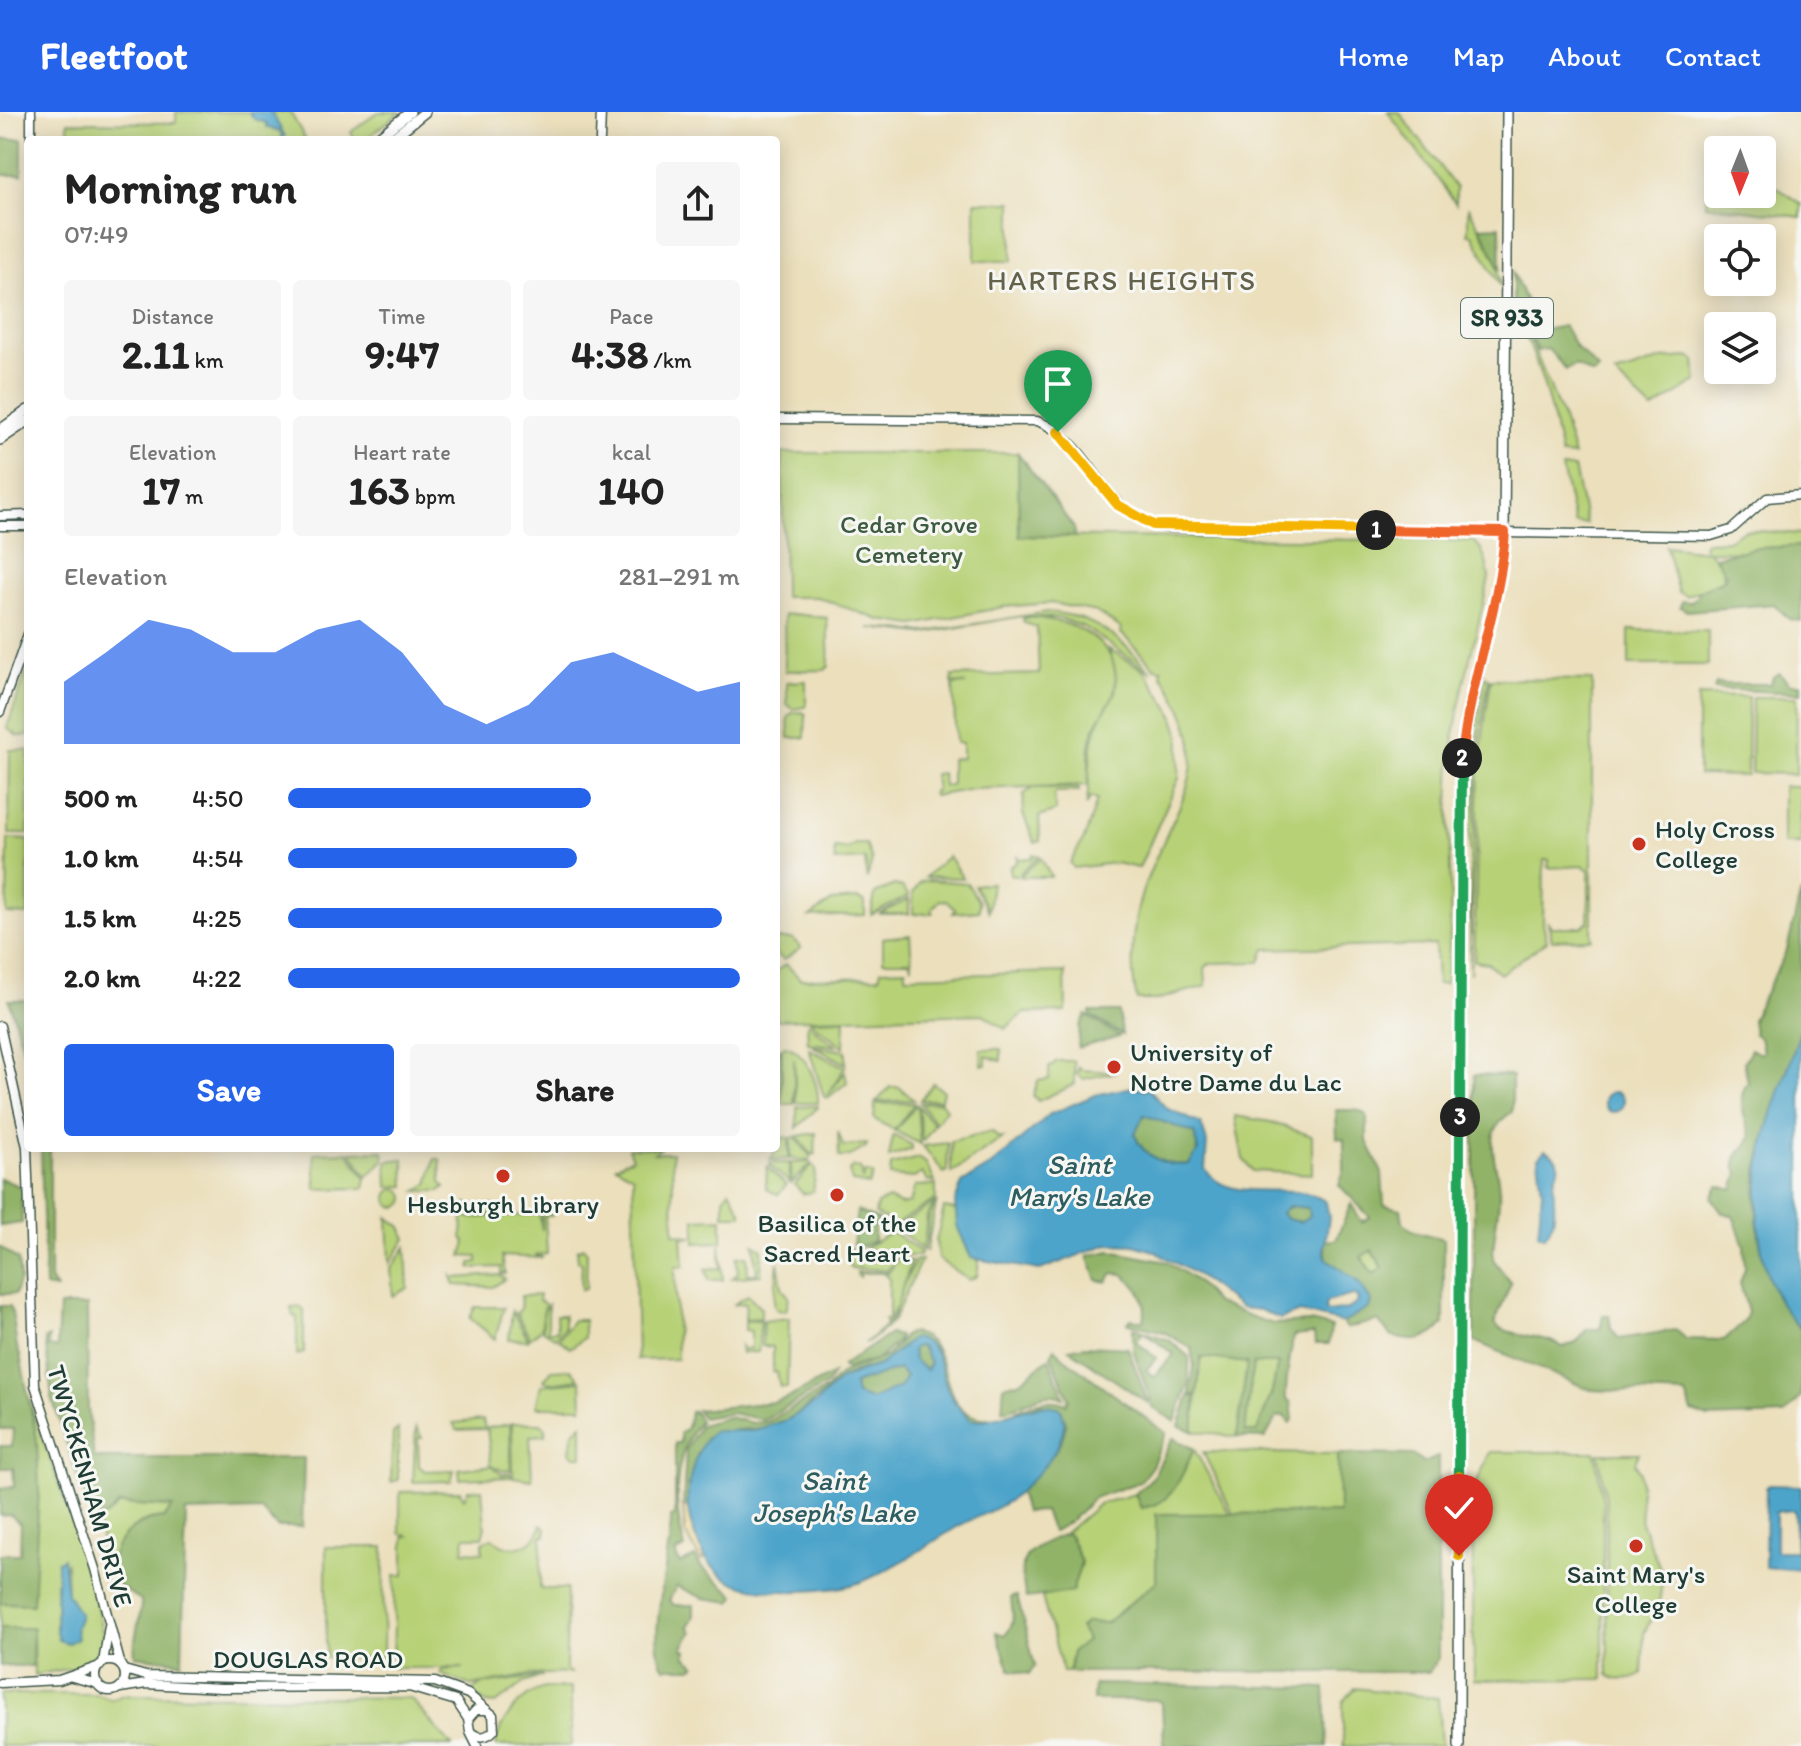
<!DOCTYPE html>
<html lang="en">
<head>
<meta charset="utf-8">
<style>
  body { margin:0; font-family:Itim,sans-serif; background:#f6f6f6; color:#222; height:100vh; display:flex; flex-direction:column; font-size:30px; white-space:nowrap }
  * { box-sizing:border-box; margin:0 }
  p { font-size:26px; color:#767676 }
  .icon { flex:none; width:44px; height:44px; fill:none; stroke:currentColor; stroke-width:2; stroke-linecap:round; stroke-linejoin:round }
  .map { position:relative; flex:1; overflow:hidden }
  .panel { position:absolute; left:24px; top:24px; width:756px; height:1016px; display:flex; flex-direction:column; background:#fff; border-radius:8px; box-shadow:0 4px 20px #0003 }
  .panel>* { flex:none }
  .needle { width:52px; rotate:181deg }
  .fabs { position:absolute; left:1704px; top:24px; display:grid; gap:16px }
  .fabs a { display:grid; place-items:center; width:72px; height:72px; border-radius:8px; background:#fff; box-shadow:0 4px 20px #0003; font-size:40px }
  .pin { position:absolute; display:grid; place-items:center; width:68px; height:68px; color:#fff; margin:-82px -34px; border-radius:50% 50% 50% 0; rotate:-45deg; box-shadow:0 0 8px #0007 }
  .pin .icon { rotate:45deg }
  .km { position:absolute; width:40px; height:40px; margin:-20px; border-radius:50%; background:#222; color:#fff; font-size:22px; line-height:40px; text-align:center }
  .round { display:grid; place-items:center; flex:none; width:84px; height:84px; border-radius:8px; background:#f6f6f6 }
  .head { display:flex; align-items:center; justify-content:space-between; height:136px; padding:0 40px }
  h1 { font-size:44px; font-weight:700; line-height:60px }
  .figures { display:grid; grid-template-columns:repeat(3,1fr); gap:12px; height:136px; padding:8px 40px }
  .figures div { display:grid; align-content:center; border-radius:8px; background:#f6f6f6; text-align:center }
  .figures b { font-size:40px; font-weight:700 }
  .figures small { font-size:22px; font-weight:400 }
  .figures p { font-size:22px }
  .chart { height:224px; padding:16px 40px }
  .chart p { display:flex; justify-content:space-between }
  .chart svg { width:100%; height:144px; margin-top:8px; fill:#2563eb; opacity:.7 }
  .action { display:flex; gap:16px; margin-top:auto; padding:16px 40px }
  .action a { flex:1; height:92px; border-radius:8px; background:#2563eb; color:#fff; font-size:32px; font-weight:700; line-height:92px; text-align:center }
  .action a+a { background:#f6f6f6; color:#222 }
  ul { padding:0 40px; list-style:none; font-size:26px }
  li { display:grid; grid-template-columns:128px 96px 1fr; align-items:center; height:60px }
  li i { height:20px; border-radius:10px; background:#2563eb }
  header { display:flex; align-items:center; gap:48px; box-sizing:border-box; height:112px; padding:0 40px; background:#2563eb; color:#fff }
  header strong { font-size:38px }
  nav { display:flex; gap:44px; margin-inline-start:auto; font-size:28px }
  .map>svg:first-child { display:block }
  .green { fill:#b7d177; stroke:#6b8756; stroke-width:2; fill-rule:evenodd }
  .forest { fill:#91b368; stroke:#58784e; stroke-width:2; fill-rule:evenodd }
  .sand { fill:#eeda9e; stroke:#868c69; stroke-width:2 }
  .water { fill:#4ea4ca; stroke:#36707f; stroke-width:2; fill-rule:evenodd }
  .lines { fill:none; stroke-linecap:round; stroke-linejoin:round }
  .secondary-casing { stroke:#3e5548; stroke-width:11 }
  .primary-casing { stroke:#3e5548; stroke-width:12 }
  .secondary { stroke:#fff; stroke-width:8 }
  .primary { stroke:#fff; stroke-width:9 }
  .split-1-casing { stroke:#fff; stroke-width:16 }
  .split-2-casing { stroke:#fff; stroke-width:16 }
  .split-3-casing { stroke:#fff; stroke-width:16 }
  .split-4-casing { stroke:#fff; stroke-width:16 }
  .split-5-casing { stroke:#fff; stroke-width:16 }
  .split-1 { stroke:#f5b400; stroke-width:10 }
  .split-2 { stroke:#f0652b; stroke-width:10 }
  .split-3 { stroke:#22a559; stroke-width:10 }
  .split-4 { stroke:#22a559; stroke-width:10 }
  .split-5 { stroke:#f5b400; stroke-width:10 }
  .poi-dot { fill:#c8321e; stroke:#f6f6f2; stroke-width:3 }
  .labels { text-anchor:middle; stroke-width:6; stroke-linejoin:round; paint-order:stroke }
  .shield { fill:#f6f6f2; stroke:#60746d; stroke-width:2 }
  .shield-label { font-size:24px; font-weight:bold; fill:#1f3d34 }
  .park-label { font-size:26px; fill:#3d5b41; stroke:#f6f6f2 }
  .poi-label { font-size:26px; fill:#1f3d34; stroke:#f6f6f2 }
  .street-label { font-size:26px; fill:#1f3d34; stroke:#f6f6f2 }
  .neighbourhood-label { font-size:28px; letter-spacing:2px; fill:#64624a; stroke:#f6f6f2 }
  .water-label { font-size:28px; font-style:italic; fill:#2d5c61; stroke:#f6f6f2 }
</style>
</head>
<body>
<header>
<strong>Fleetfoot</strong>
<nav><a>Home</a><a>Map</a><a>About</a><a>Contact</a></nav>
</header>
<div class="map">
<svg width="1801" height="1634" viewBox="0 0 1801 1634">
  <rect width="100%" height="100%" fill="#f6f6f2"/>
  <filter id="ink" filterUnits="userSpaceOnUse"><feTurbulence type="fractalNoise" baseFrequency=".0125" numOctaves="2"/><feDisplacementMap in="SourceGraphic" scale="16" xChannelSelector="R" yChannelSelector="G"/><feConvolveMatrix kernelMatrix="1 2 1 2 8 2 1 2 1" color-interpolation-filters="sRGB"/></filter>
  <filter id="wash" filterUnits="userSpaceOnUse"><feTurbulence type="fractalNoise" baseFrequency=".006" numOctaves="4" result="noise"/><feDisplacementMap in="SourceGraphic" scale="32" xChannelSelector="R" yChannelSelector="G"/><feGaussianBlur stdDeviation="1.8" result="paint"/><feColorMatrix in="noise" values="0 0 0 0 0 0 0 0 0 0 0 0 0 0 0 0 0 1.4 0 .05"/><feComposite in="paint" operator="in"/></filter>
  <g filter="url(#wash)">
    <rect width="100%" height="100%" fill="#ebdfbc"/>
    <!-- green -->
    <path class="green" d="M176,0H290L306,28H68V10L176,11Z
      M378,0H400L365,28H355L351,20Z
      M1388,0H1399L1456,76V92Z
      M1708,30L1727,38H1718V82H1762V65L1801,92V105L1706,93Z
      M975,90H1012V149H975Z
      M1468,95L1497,148L1501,175L1472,122H1468Z
      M1513,186L1563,307L1574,344L1561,343C1552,301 1542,258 1523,219L1513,220Z
      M1688,245L1695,248L1697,269L1652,298L1615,263L1662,247Z
      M782,341H1018L1019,424L1473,429C1485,439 1487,452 1489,466C1476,529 1456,588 1451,652C1445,725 1457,799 1445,872H1437L1435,833L1265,837L1260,850L1210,851L1205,856L1206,874L1156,888H1137C1128,847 1132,802 1149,762C1183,679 1221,648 1161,562L1162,557L1155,556L1121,521V516L1096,500L1051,491L1003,495L914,513L880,508L817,485H784Z
      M1562,356H1574L1586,412L1574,411Z
      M1745,418L1801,422V441L1708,439L1722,454L1724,468L1686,484L1678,480L1666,434L1706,439L1703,434L1706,429L1727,428Z
      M1047,500C1093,503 1122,527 1152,561L1084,515L1059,506L1022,504L921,522L869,516L926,520Z
      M794,502L827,506L829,554L825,558L785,559L784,503Z
      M1023,506C1064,504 1127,527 1114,580C1111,594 1098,604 1094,618C1087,635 1090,655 1088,673L973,677L933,684L932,679H936L934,662L942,661L943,674L951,673V647L962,646V631H956L953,573L966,572L952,571V564L1039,562L1037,515L1024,511Z
      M1629,518L1708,519V553H1629Z
      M1109,537L1144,558L1172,600L1180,624L1179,666L1139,756L1115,751L1074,756L1070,751L1085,725L1097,688L1091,685L1086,694C1091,671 1088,647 1094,624C1105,579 1128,594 1109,537Z
      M28,556V624H18L7,616Z
      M1485,564L1489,567L1477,639L1470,862V655Z
      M1491,567L1592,568V783H1589V758L1583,754L1548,756L1549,748H1544L1543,811L1547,829L1500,862L1488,851L1474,849L1479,650Z
      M806,569V595L793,597L787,592V570Z
      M1698,584L1748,585L1747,664L1698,663Z
      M1752,585H1797L1796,662L1751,661Z
      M802,600L806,602L805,626H789L788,606L792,601Z
      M10,638H28V722H9Z
      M1783,674H1801V732H1783Z
      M1079,676V679L1057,680L1054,683L1056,699L1039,705L1040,729L1035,731L1023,702L1024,682L1033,676Z
      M8,727L28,728V803L7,802Z
      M855,732H866L872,749L867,767L865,747L835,749L834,736L847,737Z
      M1033,742L1039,744L1017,764L1010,762V755L1017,750V743L1018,747L1032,746Z
      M948,744L963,766L925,765L947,745Z
      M1041,746L1051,765H1020L1021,763Z
      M929,768L967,771L979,790V799L953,801L955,797L947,789L940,788L932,797L933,801L913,802V781L920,770Z
      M992,771L988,799L974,773Z
      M894,773L902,775L909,784L871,803L875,782Z
      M1589,785H1592V827L1552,828L1548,811L1552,815H1582L1588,810Z
      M857,787L865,790V803L810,805L832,789Z
      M909,787V802H879Z
      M910,823L912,855L909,849H883V826Z
      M776,827H793L801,836L784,848L776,842Z
      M786,852L800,867L879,865L881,858L906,857V864L1065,860L1066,900L1024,901L1005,917L983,902L776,908V859Z
      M845,907L844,935L810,909L811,908Z
      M807,912H809L836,934L808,931Z
      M785,934C805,938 819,971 818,991H796L794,947V992H782V936Z
      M813,934L846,939V952Z
      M780,937L781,992L776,993V942Z
      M809,937L845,955L828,983L845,960L847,970L828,986L824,985Z
      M1001,937V949L986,944V953H982L981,937Z
      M1057,949H1074L1075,972L1038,989L1033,983L1038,969L1049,967V956Z
      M1079,954L1080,958L1117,960L1083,967L1077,962Z
      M933,971L943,979L941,988H920Z
      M890,975H899L914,988L876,990Z
      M941,990L946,997L935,1011L920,991Z
      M875,992L914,991V992L894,1018L874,1007Z
      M916,993L917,994L920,1032L895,1019Z
      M818,994V995L797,1016V995Z
      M918,994L934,1013L923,1029L922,1028Z
      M1235,1004L1271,1010L1312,1024V1062L1253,1059L1243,1047Z
      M838,1019L843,1034L867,1032L866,1035L849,1045H839Z
      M992,1019L998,1026H1003L951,1061V1029Z
      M816,1021L815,1042L812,1043L797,1024Z
      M893,1023L912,1033V1037L889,1045Z
      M784,1025L789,1026V1047L770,1048Z
      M795,1025L811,1045L809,1048L791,1047V1026Z
      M948,1031L947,1059L944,1061L923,1034Z
      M628,1036H661L654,1041H672L674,1121L692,1125L682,1126L684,1154L675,1155L677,1247L637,1248L633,1064L616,1054L632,1046Z
      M383,1039L384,1048L367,1065L351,1040Z
      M348,1040L366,1067L364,1076L316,1077L314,1041Z
      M919,1046L926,1051L935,1070L927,1069L922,1061L914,1066L890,1064L891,1053Z
      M404,1047L405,1074L388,1075L387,1049Z
      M435,1047H440L441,1070L445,1075L440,1079H417L428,1072Z
      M810,1050L811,1052L792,1071L791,1051Z
      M771,1051H789L790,1071L770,1054Z
      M812,1053L816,1057L813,1080L803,1082L795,1073Z
      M767,1055L786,1073L778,1083L766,1077Z
      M853,1055L861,1057L863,1068L865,1060L873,1063L869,1073L852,1070L849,1059Z
      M915,1074L936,1073V1087L895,1113L875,1102L877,1092L889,1087L901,1093L910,1091Z
      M387 1086a9 9 0 1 1 18 0a9 9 0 1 1-18 0Z
      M730,1078L742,1101V1103H724V1086Z
      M937,1089L926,1140L929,1104Z
      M935,1090L927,1104L923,1138L896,1116Z
      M467,1091L469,1093L500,1094L495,1095V1102L471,1103L463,1095Z
      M547,1094L552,1104H545L547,1142L535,1143L543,1146L502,1144L505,1162H501V1155L471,1156V1151L478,1150V1145L462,1144L466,1130L462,1125L463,1106L458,1103L468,1106L539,1102L542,1118V1100Z
      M944,1096L956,1098L968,1140L979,1149L977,1164L969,1168L938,1147L936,1129Z
      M388,1105L401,1115L406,1127L390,1151Z
      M722,1106V1130L695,1131V1107Z
      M892,1120L921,1140L919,1144H895L865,1136Z
      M754,1132L762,1137L761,1163L732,1166L738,1161L737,1145L747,1144L748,1162H757Z
      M720,1133L723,1168H709L706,1157L721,1156Z
      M406,1135L408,1176L393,1184L391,1157Z
      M583,1135L587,1140L586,1177L581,1178L582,1151L578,1149L577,1138Z
      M848,1136L895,1147L894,1151L887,1158L850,1156Z
      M1371,1138L1383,1156L1373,1162L1361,1144Z
      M897,1148L912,1149C904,1167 898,1199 886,1212L884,1208L889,1206V1166L884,1161H861L860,1165L857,1162V1160H889Z
      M916,1148H921L894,1207C886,1217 876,1225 865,1231L892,1208L902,1176Z
      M778,1150L782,1176L789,1185L786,1199L777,1198L774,1193Z
      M451,1162L454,1166L499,1163L505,1167L493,1175L455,1173Z
      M539,1183L538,1188L545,1192L541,1217L530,1226L516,1201L520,1198L521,1184Z
      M748,1183L761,1196V1206L745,1207L746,1191L733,1193Z
      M548,1193V1219H557L556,1203H564V1216L556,1226L543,1218V1200Z
      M301,1195L304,1199V1241L297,1243V1205L293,1204L291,1196Z
      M475,1195H504L495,1227L470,1206Z
      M512,1199L528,1227V1228L509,1227Z
      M789,1206L787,1275H780L777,1260H773V1235L762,1234L763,1209Z
      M573,1208H584V1226L570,1236L559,1227Z
      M761,1208L758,1240L741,1241L740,1233L743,1237H751V1219L745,1218V1209Z
      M1201,1245L1248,1251L1237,1325L1193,1319Z
      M1253,1251H1278L1272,1280L1257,1320H1244Z
      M571,1257L579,1267L548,1271L544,1268L552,1258Z
      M581,1269L582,1295H536L541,1273Z
      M28,1285L91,1464L105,1534L94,1552L34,1563L33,1517L0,1516V1491H33L37,1328ZM66,1452L67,1481L79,1506L75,1516L76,1524L56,1519V1470Z
      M483,1308L485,1317L457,1318L453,1311Z
      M512,1311H541L546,1316L545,1323L530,1324L532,1368L513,1365Z
      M510,1312L511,1358L503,1359L491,1352L487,1316Z
      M582,1312V1344H574L570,1340L573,1320Z
      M416,1316L422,1326H418L419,1354L425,1359L454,1358L451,1369L413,1370Z
      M398,1317V1368L391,1370L393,1321Z
      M1194,1337L1230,1402H1156V1470L1106,1511L1086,1510L1081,1516L1088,1528L1070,1549L1069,1560H1063L1042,1485L1072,1479L1081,1450L1069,1423L1064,1422L1099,1392L1135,1382L1141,1396L1183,1360Z
      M1203,1340L1338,1342L1340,1401L1233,1402Z
      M1490,1340H1595L1603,1389V1567L1474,1568L1472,1381Z
      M1598,1341H1639L1635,1351L1640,1361L1641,1411L1663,1463L1659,1492L1644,1521L1642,1562C1634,1569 1616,1570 1608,1563L1606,1386Z
      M486,1354H493L502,1363L510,1361L511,1365L460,1367L459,1357Z
      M482,1377L485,1414L482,1425H465L463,1439L483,1440V1430L492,1426C511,1442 533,1437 542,1413L546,1416V1424H542L540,1477H567L566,1558L570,1561L531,1563L472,1574L440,1562L442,1558L464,1556H393L395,1463H404V1425L408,1424L400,1421V1380L460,1379L464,1386L468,1378Z
      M119,1392L173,1395L164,1406C133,1407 114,1428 111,1459L95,1405L106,1404Z
      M326,1435H384L383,1546H326Z
      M543,1564L524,1571L496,1592L486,1591L471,1580L483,1572Z
      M544,1576H571V1634H496C497,1611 522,1582 544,1576Z
      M1355,1576L1438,1586L1441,1634H1343V1590Z
      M0,1582H98L111,1587L124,1583L410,1586L452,1634H0Z"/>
    <!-- forest -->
    <path class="forest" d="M0,27H22V63H0Z
      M1500,114L1501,158L1480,115Z
      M1513,160L1539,219L1564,214L1575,234L1599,258L1593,263L1575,253L1566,258L1548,237L1537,239L1513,186Z
      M1018,341L1074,416L1075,425L1019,424Z
      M1801,434V509L1789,507L1774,492L1687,499L1680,495L1682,489L1690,490L1697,485L1698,479L1724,468L1726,462L1715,445L1755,436Z
      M1779,561L1790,572H1801V581L1714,577L1716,572H1771L1773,565Z
      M1801,780C1801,824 1801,872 1801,915C1796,953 1776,990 1765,1026C1747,1084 1756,1174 1801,1217V1285L1784,1303L1708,1306L1692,1300L1686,1282L1591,1278L1474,1229V963L1512,964V1000C1476,1023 1502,1055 1499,1086C1498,1106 1493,1126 1493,1147L1511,1171L1494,1212L1499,1216C1516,1224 1551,1225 1562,1235L1576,1231L1588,1217H1600L1603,1203H1609L1611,1216L1619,1227L1676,1218L1686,1227L1724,1228L1745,1209L1748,1200L1740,1171L1745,1156L1744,1133L1733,1104L1722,1100L1712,1086L1718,1074L1733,1078L1738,1062C1729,1042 1745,1040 1751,1025C1746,1008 1735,987 1748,970L1744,950L1751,937L1760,942L1763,939L1760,926L1754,922L1752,908L1787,838Z
      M9,888H28V954Z
      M1090,900H1119L1122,923L1090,903Z
      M1086,903L1119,924V925L1078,936L1080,914Z
      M1336,998H1356L1367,1003V1029L1382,1061L1384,1093L1401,1097L1403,1111L1414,1119L1444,1127V1212C1428,1230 1414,1231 1391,1224L1378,1209L1347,1216L1343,1211L1369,1196C1365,1171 1346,1162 1327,1147L1324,1129L1336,1128L1351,1092L1362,1110L1370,1105L1339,1073L1344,1058V1027L1337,1026ZM1372,1138L1383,1156L1373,1162L1361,1145Z
      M1149,1002L1182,1014L1197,1024V1043L1189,1052C1167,1055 1141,1044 1135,1022L1140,1005Z
      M41,1036H50V1167L56,1177L45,1175Z
      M0,1066L21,1075L22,1111L0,1114Z
      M1296,1093L1308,1096L1309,1104C1301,1112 1292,1110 1282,1105V1098Z
      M857,1099L879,1108L874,1113V1129L860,1135L853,1133Z
      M0,1135L18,1148L20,1167L15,1182H0Z
      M1110,1139L1167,1150L1196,1169L1216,1191L1255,1206L1273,1212L1310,1210L1331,1215L1329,1232H1315L1314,1222L1293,1224C1291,1245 1285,1266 1286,1287L1291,1290L1293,1308L1290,1311L1284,1304L1277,1305L1265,1326L1237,1325L1247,1251L1201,1245L1197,1283L1190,1282L1194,1254L1191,1236L1164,1220L1128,1211L1131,1207L1144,1209C1148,1188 1139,1174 1123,1162L1113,1161L1107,1170L1097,1168L1088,1144ZM1263,1251H1278L1272,1280L1257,1320H1245L1253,1252Z
      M0,1194H10C16,1209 14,1234 20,1243L37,1328L39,1380L33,1492L0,1491V1442H20L21,1413L11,1403L0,1404V1376L14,1375L13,1356H0V1334H12L13,1317H0Z
      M59,1194H87L88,1296L94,1346H304L302,1415H277L261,1398L186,1400L182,1550L135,1544C132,1524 142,1508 141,1488L114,1471C102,1437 131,1408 164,1406L173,1395L119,1392L106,1404L95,1405L90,1385L83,1381L52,1286L45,1227L49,1225L48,1235H57Z
      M1133,1216L1169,1228L1189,1245V1272L1175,1309L1153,1296L1133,1237ZM1143,1220L1174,1242L1154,1265L1146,1258L1156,1246L1136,1229Z
      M913,1221C954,1228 936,1286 971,1303C1003,1318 1034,1277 1066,1292L1069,1287L1051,1243L1055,1236L1063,1245L1166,1321L1152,1354L1140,1370L1093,1386L1072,1408L1052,1420L1044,1399L1025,1400L1019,1379C1034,1357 1069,1337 1065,1307L1041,1292L997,1308H971C961,1299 952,1289 946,1276C938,1255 943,1238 919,1227C903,1229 897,1241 884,1250C872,1257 855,1257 843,1266C825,1279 810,1295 789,1307C762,1323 734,1312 706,1325L693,1361L687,1394L683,1395L686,1338L700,1313L728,1305L752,1311L767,1310L826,1277L842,1261L887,1244L905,1223Z
      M890,1222L899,1224L898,1228L880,1246L845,1257L842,1254Z
      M916,1234L921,1235L930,1251L926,1258L914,1248L912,1238Z
      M1085,1234L1128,1236L1148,1291L1069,1237Z
      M1049,1246L1064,1286C1040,1275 1026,1296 1002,1298L1004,1274L1021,1269Z
      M898,1257L906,1264L900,1275L871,1288L856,1283L854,1272Z
      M833,1262L827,1272L764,1308L731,1301L703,1306L697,1298L774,1290L790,1285Z
      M1189,1284L1196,1285L1193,1319L1179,1314Z
      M694,1299L700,1309C672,1342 673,1396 685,1436L675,1441L680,1452L695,1445L702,1456L735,1483L732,1490L703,1486L677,1474L669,1488L674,1493H694V1505L688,1514L692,1520L682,1537L687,1539L685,1544L696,1553L691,1556H664C645,1529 672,1441 671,1405L675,1404V1331H680V1321L687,1316L690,1300Z
      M1173,1326L1194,1337C1181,1364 1174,1393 1141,1396L1135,1382L1153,1365Z
      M1338,1342L1413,1343L1424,1351L1438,1345V1547L1429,1560H1069L1072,1540L1087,1528L1080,1516L1086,1510L1106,1511L1156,1470V1402L1339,1401Z
      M1064,1422L1069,1423L1081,1450L1072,1480L1026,1486C1016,1442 1025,1439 1064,1422Z
      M1017,1484L1035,1554L1029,1562L1010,1558L996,1520L1004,1523C1017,1514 1012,1500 1011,1485Z
      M0,1516H33L32,1554H0Z
      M1094,1572L1325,1576L1327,1634H1164L1162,1591L1156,1588H1093Z"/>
    <!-- sand -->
    <path class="sand" d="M687,1394L705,1447L701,1449L685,1421L683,1395Z"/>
    <!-- water -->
    <path class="water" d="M249,0H271L285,24L282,26L281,20L266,15V11L254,7Z
      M1801,915V1217C1754,1173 1752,1092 1764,1032C1771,993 1791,955 1801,915Z
      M1132,975L1150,978L1166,996L1201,1012L1207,1030L1205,1057C1231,1096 1290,1064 1326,1090L1329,1106L1324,1138L1327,1147L1358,1170L1371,1189L1369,1196L1343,1211L1300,1200L1280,1207L1260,1198L1241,1196L1194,1161L1154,1139L1134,1133L1108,1132L1040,1158L971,1146L957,1114L955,1090L962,1071L992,1053L1050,1002L1095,983ZM1144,1003L1194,1021L1198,1039L1189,1052C1167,1056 1141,1044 1135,1022ZM1288,1094L1308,1096L1309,1104L1300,1110L1287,1107L1281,1101ZM1353,1183L1358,1187L1357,1191L1348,1197L1327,1200L1325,1197L1326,1190Z
      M1604 990a10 10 0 1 1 20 0a10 10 0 1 1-20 0Z
      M1545,1038C1551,1041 1556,1044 1558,1051C1560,1058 1555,1063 1554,1070C1552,1091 1560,1105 1545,1124L1538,1122L1542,1079L1538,1046Z
      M913,1226C942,1230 938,1255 947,1276C952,1289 961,1299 971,1308C1000,1311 1042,1284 1061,1297C1075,1328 1037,1363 1016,1383C999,1398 976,1404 957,1415C927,1433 894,1457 861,1470C842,1477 821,1478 801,1479C739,1482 704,1469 689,1404C684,1380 694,1336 713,1319H751L787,1308L816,1291L841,1267L881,1252ZM916,1234L922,1235L930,1251L926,1258L914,1248L912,1238ZM898,1257L906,1264L900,1275L871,1288L856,1283L854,1272Z
      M1769,1373L1801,1374V1458L1765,1455L1766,1376ZM1794,1398L1796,1439H1776V1400Z
      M63,1446L67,1481L80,1503L75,1516L77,1527L68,1531L58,1528L56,1519L57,1449Z"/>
  </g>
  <g filter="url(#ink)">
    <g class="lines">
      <defs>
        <path id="secondary" d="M31,28V0
          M600,28L601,0
          M776,307L1037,309C1096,330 1099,406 1169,416L1711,424L1731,418L1767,386L1801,383
          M0,404L28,403
          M0,414H28
          M0,600L28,522
          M0,914L27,1035L35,1273L95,1457L121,1554
          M95 1564a15 15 0 1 1 30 0a15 15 0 1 1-30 0Z
          M103,1551L109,1514
          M124,1558L146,1564L435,1570L468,1582L493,1603L494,1618C487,1626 478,1627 470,1619L468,1607L476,1598H484
          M72,1565L98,1572
          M0,1571L59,1568L100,1554
          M120,1576L146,1572L221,1576L409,1575L456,1589L468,1607
          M470,1620L477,1634"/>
        <path id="primary" d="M375,28L410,0
          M390,28L425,0
          M0,318L28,298
          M0,328L28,309
          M1459,1634L1461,669C1466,586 1496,510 1504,428L1507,0"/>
      </defs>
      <!-- secondary casing -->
      <use href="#secondary" class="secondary-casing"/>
      <!-- primary casing -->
      <use href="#primary" class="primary-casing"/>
      <!-- secondary -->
      <use href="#secondary" class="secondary"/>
      <!-- primary -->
      <use href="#primary" class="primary"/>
    </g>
  </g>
  <g class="lines" filter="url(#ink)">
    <defs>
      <path id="split-1" d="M1058,320L1118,393L1153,413L1376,418"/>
      <path id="split-2" d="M1376,418L1505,420C1500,497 1469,569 1462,646"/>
      <path id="split-3" d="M1460,1005L1462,646"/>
      <path id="split-4" d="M1459,1364L1460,1005"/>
      <path id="split-5" d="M1459,1444V1364"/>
    </defs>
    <!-- split-1 casing -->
    <use href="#split-1" class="split-1-casing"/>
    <!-- split-2 casing -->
    <use href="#split-2" class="split-2-casing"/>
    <!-- split-3 casing -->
    <use href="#split-3" class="split-3-casing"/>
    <!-- split-4 casing -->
    <use href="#split-4" class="split-4-casing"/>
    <!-- split-5 casing -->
    <use href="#split-5" class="split-5-casing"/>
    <!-- split-1 -->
    <use href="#split-1" class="split-1"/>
    <!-- split-2 -->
    <use href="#split-2" class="split-2"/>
    <!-- split-3 -->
    <use href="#split-3" class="split-3"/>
    <!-- split-4 -->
    <use href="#split-4" class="split-4"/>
    <!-- split-5 -->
    <use href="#split-5" class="split-5"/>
  </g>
  <!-- markers -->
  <g class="poi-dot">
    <circle cx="1639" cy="732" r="8"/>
    <circle cx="1114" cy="955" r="8"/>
    <circle cx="503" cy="1064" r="8"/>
    <circle cx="837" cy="1083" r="8"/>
    <circle cx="1636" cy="1434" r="8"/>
  </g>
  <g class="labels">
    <!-- shield labels -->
    <rect class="shield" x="1461" y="186" width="92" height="40" rx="6"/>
    <g class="shield-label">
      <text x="1507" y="214">SR 933</text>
    </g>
    <!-- park labels -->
    <g class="park-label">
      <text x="909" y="421">Cedar Grove<tspan x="909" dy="30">Cemetery</tspan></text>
    </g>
    <!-- poi labels -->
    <g class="poi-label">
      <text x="1655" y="726" text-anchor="start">Holy Cross<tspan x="1655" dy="30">College</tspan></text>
      <text x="1130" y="949" text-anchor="start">University of<tspan x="1130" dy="30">Notre Dame du Lac</tspan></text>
      <text x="503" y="1101">Hesburgh Library</text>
      <text x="837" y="1120">Basilica of the<tspan x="837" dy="30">Sacred Heart</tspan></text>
      <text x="1636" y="1471">Saint Mary's<tspan x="1636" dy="30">College</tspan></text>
    </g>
    <!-- street labels -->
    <g class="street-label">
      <text transform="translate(90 1374) rotate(74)" y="9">TWYCKENHAM DRIVE</text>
      <text x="308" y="1556">DOUGLAS ROAD</text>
    </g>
    <!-- neighbourhood labels -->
    <g class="neighbourhood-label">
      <text x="1122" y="178">HARTERS HEIGHTS</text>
    </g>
    <!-- water labels -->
    <g class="water-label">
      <text x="1079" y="1062">Saint<tspan x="1079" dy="32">Mary's Lake</tspan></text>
      <text x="834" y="1378">Saint<tspan x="834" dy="32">Joseph's Lake</tspan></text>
    </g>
  </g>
</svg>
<div class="fabs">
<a><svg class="needle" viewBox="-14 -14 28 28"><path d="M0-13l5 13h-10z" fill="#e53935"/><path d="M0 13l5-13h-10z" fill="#767676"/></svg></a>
<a><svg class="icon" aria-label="locate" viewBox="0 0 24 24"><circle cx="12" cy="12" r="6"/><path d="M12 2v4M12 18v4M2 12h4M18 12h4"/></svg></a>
<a><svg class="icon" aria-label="layers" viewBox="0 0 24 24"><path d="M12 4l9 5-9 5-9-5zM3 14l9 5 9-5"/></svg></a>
</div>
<div class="pin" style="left:1058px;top:320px;background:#1e9e55"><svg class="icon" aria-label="arrive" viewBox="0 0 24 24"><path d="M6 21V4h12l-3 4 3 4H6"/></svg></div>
<div class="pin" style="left:1459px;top:1444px;background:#d93025"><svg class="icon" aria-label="check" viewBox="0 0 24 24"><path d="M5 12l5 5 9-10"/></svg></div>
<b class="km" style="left:1376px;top:418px">1</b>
<b class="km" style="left:1462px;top:646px">2</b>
<b class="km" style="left:1460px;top:1005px">3</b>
<section class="panel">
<div class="head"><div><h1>Morning run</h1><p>07:49</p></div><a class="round"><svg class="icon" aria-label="share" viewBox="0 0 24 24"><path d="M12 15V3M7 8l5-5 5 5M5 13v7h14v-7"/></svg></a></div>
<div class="figures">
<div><p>Distance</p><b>2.11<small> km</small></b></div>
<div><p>Time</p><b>9:47</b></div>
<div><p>Pace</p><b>4:38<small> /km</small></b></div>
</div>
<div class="figures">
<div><p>Elevation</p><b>17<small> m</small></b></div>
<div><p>Heart rate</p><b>163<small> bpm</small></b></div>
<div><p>kcal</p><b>140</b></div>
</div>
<div class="chart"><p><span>Elevation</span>281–291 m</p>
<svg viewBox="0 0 160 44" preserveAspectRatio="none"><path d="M0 44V25L10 16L20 6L30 9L40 16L50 16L60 9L70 6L80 16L90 32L100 38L110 32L120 19L130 16L140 22L150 28L160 25V44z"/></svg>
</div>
<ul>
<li><b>500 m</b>4:50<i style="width:67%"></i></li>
<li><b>1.0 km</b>4:54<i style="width:64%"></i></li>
<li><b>1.5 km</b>4:25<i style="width:96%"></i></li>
<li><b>2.0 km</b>4:22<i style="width:100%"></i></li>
</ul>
<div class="action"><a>Save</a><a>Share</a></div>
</section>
</div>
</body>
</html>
